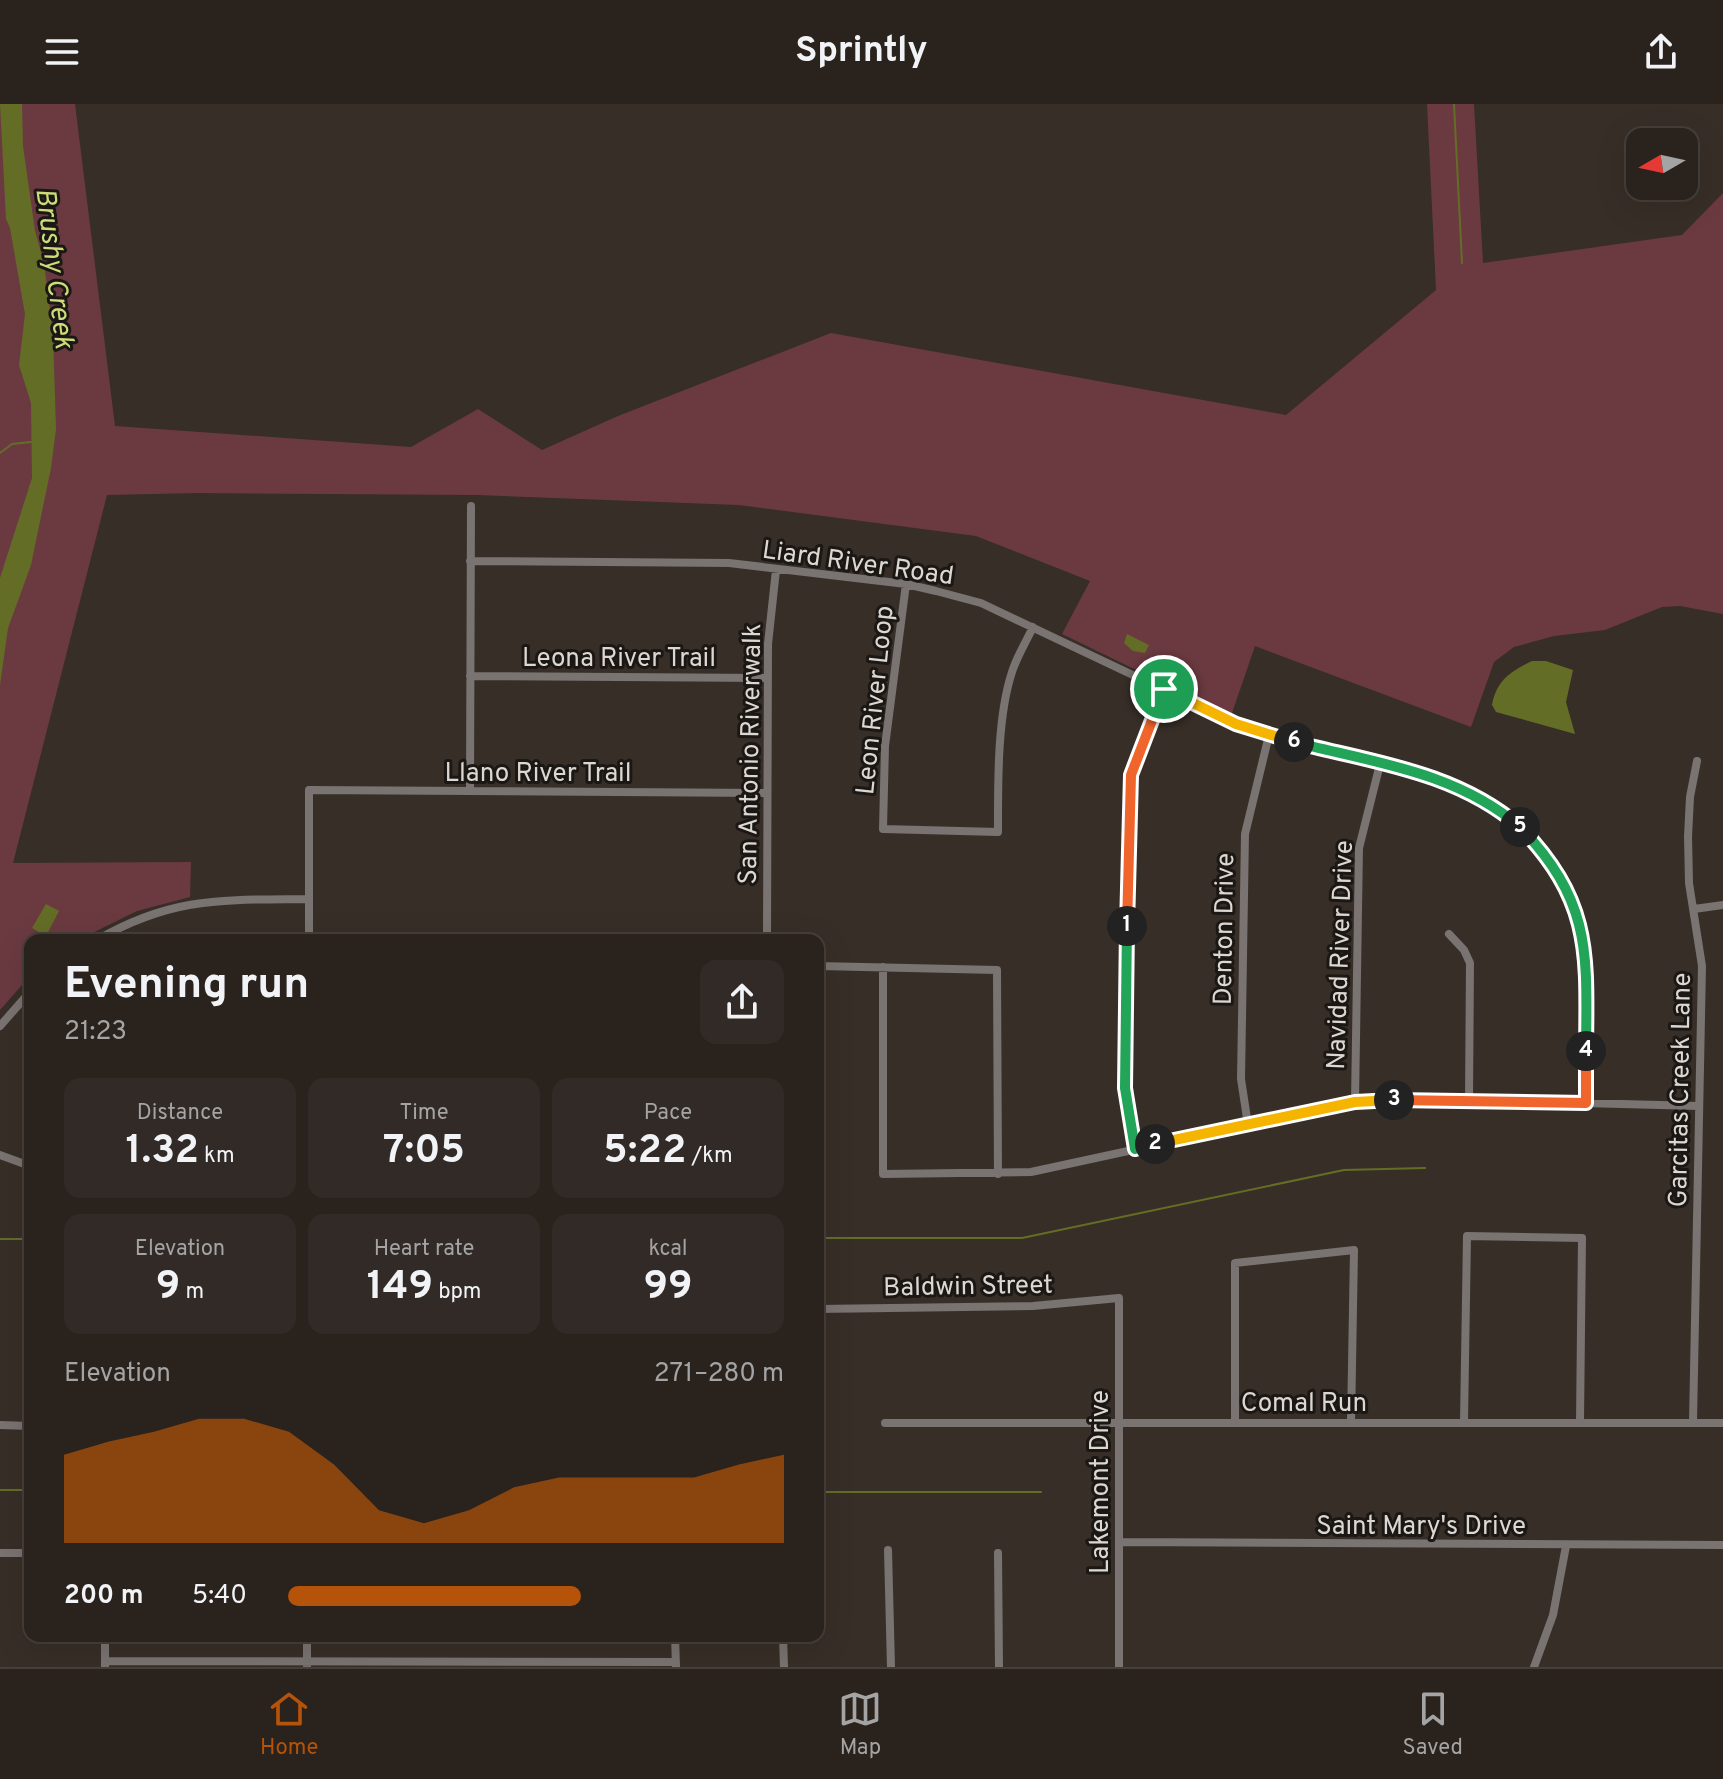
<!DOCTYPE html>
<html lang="en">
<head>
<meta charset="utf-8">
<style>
  body { margin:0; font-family:Overpass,sans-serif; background:#312a26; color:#f1f3f6; height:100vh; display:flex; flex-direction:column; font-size:30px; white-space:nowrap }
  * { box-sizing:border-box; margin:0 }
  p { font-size:26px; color:#a5a4a4 }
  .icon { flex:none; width:44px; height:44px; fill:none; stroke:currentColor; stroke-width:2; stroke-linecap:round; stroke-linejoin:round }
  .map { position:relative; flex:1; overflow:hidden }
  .details { position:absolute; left:24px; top:830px; width:800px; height:708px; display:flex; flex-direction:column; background:#29221d; border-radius:16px; box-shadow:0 8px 32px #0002,0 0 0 2px #453f3b }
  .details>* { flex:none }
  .needle { width:52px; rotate:261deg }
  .controls { position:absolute; left:1626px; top:24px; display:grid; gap:16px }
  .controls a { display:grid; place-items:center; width:72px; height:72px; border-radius:16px; background:#29221d; box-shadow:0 8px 32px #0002,0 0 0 2px #453f3b; font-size:40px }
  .pin { position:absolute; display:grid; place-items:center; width:68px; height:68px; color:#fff; margin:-34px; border:4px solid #fff; border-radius:50%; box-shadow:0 2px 8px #0007 }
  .km { position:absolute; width:40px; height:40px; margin:-20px; border-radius:50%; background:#222; color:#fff; font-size:22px; line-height:40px; text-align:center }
  .round { display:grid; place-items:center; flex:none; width:84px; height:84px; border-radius:16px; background:#312a26 }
  .headline { display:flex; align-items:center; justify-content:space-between; height:136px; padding:0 40px }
  h1 { font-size:44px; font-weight:700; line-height:60px }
  .stats { display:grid; grid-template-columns:repeat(3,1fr); gap:12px; height:136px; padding:8px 40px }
  .stats div { display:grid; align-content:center; border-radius:16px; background:#312a26; text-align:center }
  .stats b { font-size:40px; font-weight:700 }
  .stats small { font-size:22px; font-weight:400 }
  .stats p { font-size:22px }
  .chart { height:224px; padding:16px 40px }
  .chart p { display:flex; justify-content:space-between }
  .chart svg { width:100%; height:144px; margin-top:8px; fill:#b45309; opacity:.7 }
  ul { padding:0 40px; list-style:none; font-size:26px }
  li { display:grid; grid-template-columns:128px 96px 1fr; align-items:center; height:60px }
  li i { height:20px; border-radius:10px; background:#b45309 }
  header { display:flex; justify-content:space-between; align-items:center; height:104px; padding:0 40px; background:#29221d; font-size:36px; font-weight:700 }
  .dock { display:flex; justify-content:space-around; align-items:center; height:112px; border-top:2px solid #453f3b; background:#29221d; font-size:22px; color:#a5a4a4 }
  .dock a { display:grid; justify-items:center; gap:4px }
  .dock .current { color:#b45309 }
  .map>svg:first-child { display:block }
  .green { fill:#6b3a41 }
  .water { fill:#646d26 }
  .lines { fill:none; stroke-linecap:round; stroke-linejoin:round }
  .stream { stroke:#646d26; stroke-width:2 }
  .minor { stroke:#797371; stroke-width:8 }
  .split-1-casing { stroke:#fff; stroke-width:16 }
  .split-2-casing { stroke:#fff; stroke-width:16 }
  .split-3-casing { stroke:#fff; stroke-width:16 }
  .split-4-casing { stroke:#fff; stroke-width:16 }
  .split-5-casing { stroke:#fff; stroke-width:16 }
  .split-6-casing { stroke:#fff; stroke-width:16 }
  .split-7-casing { stroke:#fff; stroke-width:16 }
  .split-1 { stroke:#f0652b; stroke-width:10 }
  .split-2 { stroke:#22a559; stroke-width:10 }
  .split-3 { stroke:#f5b400; stroke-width:10 }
  .split-4 { stroke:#f0652b; stroke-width:10 }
  .split-5 { stroke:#22a559; stroke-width:10 }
  .split-6 { stroke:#22a559; stroke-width:10 }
  .split-7 { stroke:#f5b400; stroke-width:10 }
  .labels { text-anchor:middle; stroke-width:6; stroke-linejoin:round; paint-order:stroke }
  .street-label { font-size:26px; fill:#ddd7d2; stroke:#1b1714 }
  .water-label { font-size:28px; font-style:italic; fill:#cddc78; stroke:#1b1714 }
</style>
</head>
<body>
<header><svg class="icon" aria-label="menu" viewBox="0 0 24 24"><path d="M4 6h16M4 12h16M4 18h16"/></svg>Sprintly<svg class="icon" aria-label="share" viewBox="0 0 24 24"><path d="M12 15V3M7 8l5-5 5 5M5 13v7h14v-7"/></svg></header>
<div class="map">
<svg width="1723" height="1563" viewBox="0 0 1723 1563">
  <rect width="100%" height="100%" fill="#372e27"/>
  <!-- green -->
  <path class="green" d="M0,0H75L115,322L411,343L478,305L542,346L618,312L831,229L1286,311L1436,186L1427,0H1474L1483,159L1682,131L1723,89V510L1680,502L1662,503L1605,526L1554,532L1514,543L1494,558L1471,623L1255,542L1231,612L1062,530L1090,477L976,432L739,401L477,391L196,389L107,391L13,759L191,758L190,793L137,807L78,836H30V872L0,906Z"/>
  <!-- water -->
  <path class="water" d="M0,0H22L23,42L35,127L44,159L53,231L56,325L51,364L31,461L8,524L0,581V474L32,374L31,299L19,261L25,210L10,124L6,115Z
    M1127,530L1149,541L1145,549L1133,547L1124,539Z
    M1532,557H1546L1573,566L1566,598L1575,630L1496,608L1492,601C1497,576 1510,568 1532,557Z
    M46,800L59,807L46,832L32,824Z"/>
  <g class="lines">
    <!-- stream -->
    <path class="stream" d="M1454,0L1462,159
      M0,349L12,340L31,338
      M818,1134H1022L1344,1066L1425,1064
      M0,1135H30
      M0,1386H30
      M818,1388H1041"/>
    <!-- minor -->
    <path class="minor" d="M470,457L729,459L906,480L936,487L981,499L1236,620L1296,639L1420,670L1460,684L1483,695L1519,721L1537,740L1569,789L1582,826L1587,859L1586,999
      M906,480L885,642L883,725L998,728C998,681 997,613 1012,568C1017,552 1026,538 1033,523
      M470,572L768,574
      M470,687L471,402
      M1694,805L1723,801
      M1449,830L1464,846L1470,859L1469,996
      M97,836C173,792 224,796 309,795
      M309,836V686L767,689
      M767,836L768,540L776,466
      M818,862L997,866L998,1070
      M883,863V1070L1031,1068L1355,998L1469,996L1699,1002
      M0,922L30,888
      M1355,998L1359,744L1380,660
      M1248,1021L1241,975L1245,730L1269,631
      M1135,1045L1125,984L1129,686L1134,658L1164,585
      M0,1051L30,1062
      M818,1205L1033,1202L1119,1194V1563
      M1235,1318V1159L1354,1146L1351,1319
      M1464,1318L1467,1132L1582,1134L1580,1318
      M1693,1318L1702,862L1689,779L1688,733L1690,693L1697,657
      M885,1319H1723
      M0,1321L30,1322
      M1119,1438L1723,1441
      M888,1446L891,1563
      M0,1449H30
      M998,1449L999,1563
      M105,1532V1563
      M675,1532L676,1563
      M783,1532L784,1563
      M105,1557L676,1558
      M307,1563V1532
      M1534,1563L1553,1511L1566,1442"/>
  </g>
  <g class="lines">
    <defs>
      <path id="split-1" d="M1127,822L1131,671L1164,585"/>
      <path id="split-2" d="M1127,822L1125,984L1135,1045L1155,1040"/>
      <path id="split-3" d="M1155,1040L1355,998L1394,996"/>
      <path id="split-4" d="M1394,996L1586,999V947"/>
      <path id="split-5" d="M1520,723C1592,798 1587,849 1586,947"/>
      <path id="split-6" d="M1294,638C1372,658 1457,668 1520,723"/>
      <path id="split-7" d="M1164,585L1236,620L1294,638"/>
    </defs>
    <!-- split-1 casing -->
    <use href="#split-1" class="split-1-casing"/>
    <!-- split-2 casing -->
    <use href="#split-2" class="split-2-casing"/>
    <!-- split-3 casing -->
    <use href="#split-3" class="split-3-casing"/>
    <!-- split-4 casing -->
    <use href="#split-4" class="split-4-casing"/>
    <!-- split-5 casing -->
    <use href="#split-5" class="split-5-casing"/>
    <!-- split-6 casing -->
    <use href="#split-6" class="split-6-casing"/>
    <!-- split-7 casing -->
    <use href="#split-7" class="split-7-casing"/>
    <!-- split-1 -->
    <use href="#split-1" class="split-1"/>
    <!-- split-2 -->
    <use href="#split-2" class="split-2"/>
    <!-- split-3 -->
    <use href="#split-3" class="split-3"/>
    <!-- split-4 -->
    <use href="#split-4" class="split-4"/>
    <!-- split-5 -->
    <use href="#split-5" class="split-5"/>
    <!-- split-6 -->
    <use href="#split-6" class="split-6"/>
    <!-- split-7 -->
    <use href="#split-7" class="split-7"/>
  </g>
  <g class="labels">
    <!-- street labels -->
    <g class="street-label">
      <text transform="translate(858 458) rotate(8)" y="9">Liard River Road</text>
      <text x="619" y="562">Leona River Trail</text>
      <text transform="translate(874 596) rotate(-84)" y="9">Leon River Loop</text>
      <text transform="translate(749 650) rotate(-89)" y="9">San Antonio Riverwalk</text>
      <text x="538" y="677">Llano River Trail</text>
      <text transform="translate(1223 825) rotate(-89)" y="9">Denton Drive</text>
      <text transform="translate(1339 851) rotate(-88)" y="9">Navidad River Drive</text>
      <text transform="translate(1679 986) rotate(-89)" y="9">Garcitas Creek Lane</text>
      <text transform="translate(968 1181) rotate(-1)" y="9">Baldwin Street</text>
      <text x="1304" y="1307">Comal Run</text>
      <text transform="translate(1099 1378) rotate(-90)" y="9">Lakemont Drive</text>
      <text x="1421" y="1430">Saint Mary's Drive</text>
    </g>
    <!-- water labels -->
    <g class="water-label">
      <text transform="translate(56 164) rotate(83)" y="10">Brushy Creek</text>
    </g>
  </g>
</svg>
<div class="controls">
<a><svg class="needle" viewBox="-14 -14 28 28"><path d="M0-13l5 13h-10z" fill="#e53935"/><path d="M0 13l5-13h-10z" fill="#a5a4a4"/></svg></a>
</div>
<div class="pin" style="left:1164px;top:585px;background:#1e9e55"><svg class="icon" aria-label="arrive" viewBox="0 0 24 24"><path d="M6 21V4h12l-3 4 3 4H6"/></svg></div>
<b class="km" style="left:1127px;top:822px">1</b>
<b class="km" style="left:1155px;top:1040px">2</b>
<b class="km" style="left:1394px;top:996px">3</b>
<b class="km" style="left:1586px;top:947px">4</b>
<b class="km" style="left:1520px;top:723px">5</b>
<b class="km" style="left:1294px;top:638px">6</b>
<section class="details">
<div class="headline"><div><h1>Evening run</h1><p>21:23</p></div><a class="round"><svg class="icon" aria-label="share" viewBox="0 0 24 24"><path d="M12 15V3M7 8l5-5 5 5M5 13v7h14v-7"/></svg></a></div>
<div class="stats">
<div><p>Distance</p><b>1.32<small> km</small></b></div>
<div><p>Time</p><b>7:05</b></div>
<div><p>Pace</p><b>5:22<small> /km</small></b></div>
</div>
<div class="stats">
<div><p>Elevation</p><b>9<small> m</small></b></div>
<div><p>Heart rate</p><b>149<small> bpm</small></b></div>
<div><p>kcal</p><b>99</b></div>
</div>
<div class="chart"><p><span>Elevation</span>271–280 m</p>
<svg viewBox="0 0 160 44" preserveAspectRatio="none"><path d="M0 44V17L10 13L20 10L30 6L40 6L50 10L60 20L70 34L80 38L90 34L100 27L110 24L120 24L130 24L140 24L150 20L160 17V44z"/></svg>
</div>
<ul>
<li><b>200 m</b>5:40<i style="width:59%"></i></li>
</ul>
</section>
</div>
<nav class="dock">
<a class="current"><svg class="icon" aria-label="home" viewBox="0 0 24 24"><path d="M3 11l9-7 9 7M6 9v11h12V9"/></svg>Home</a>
<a><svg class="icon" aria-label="map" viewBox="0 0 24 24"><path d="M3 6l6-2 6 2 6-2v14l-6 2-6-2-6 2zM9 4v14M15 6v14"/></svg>Map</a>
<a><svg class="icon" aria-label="saved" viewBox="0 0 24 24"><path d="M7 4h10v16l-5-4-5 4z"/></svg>Saved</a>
</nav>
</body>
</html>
